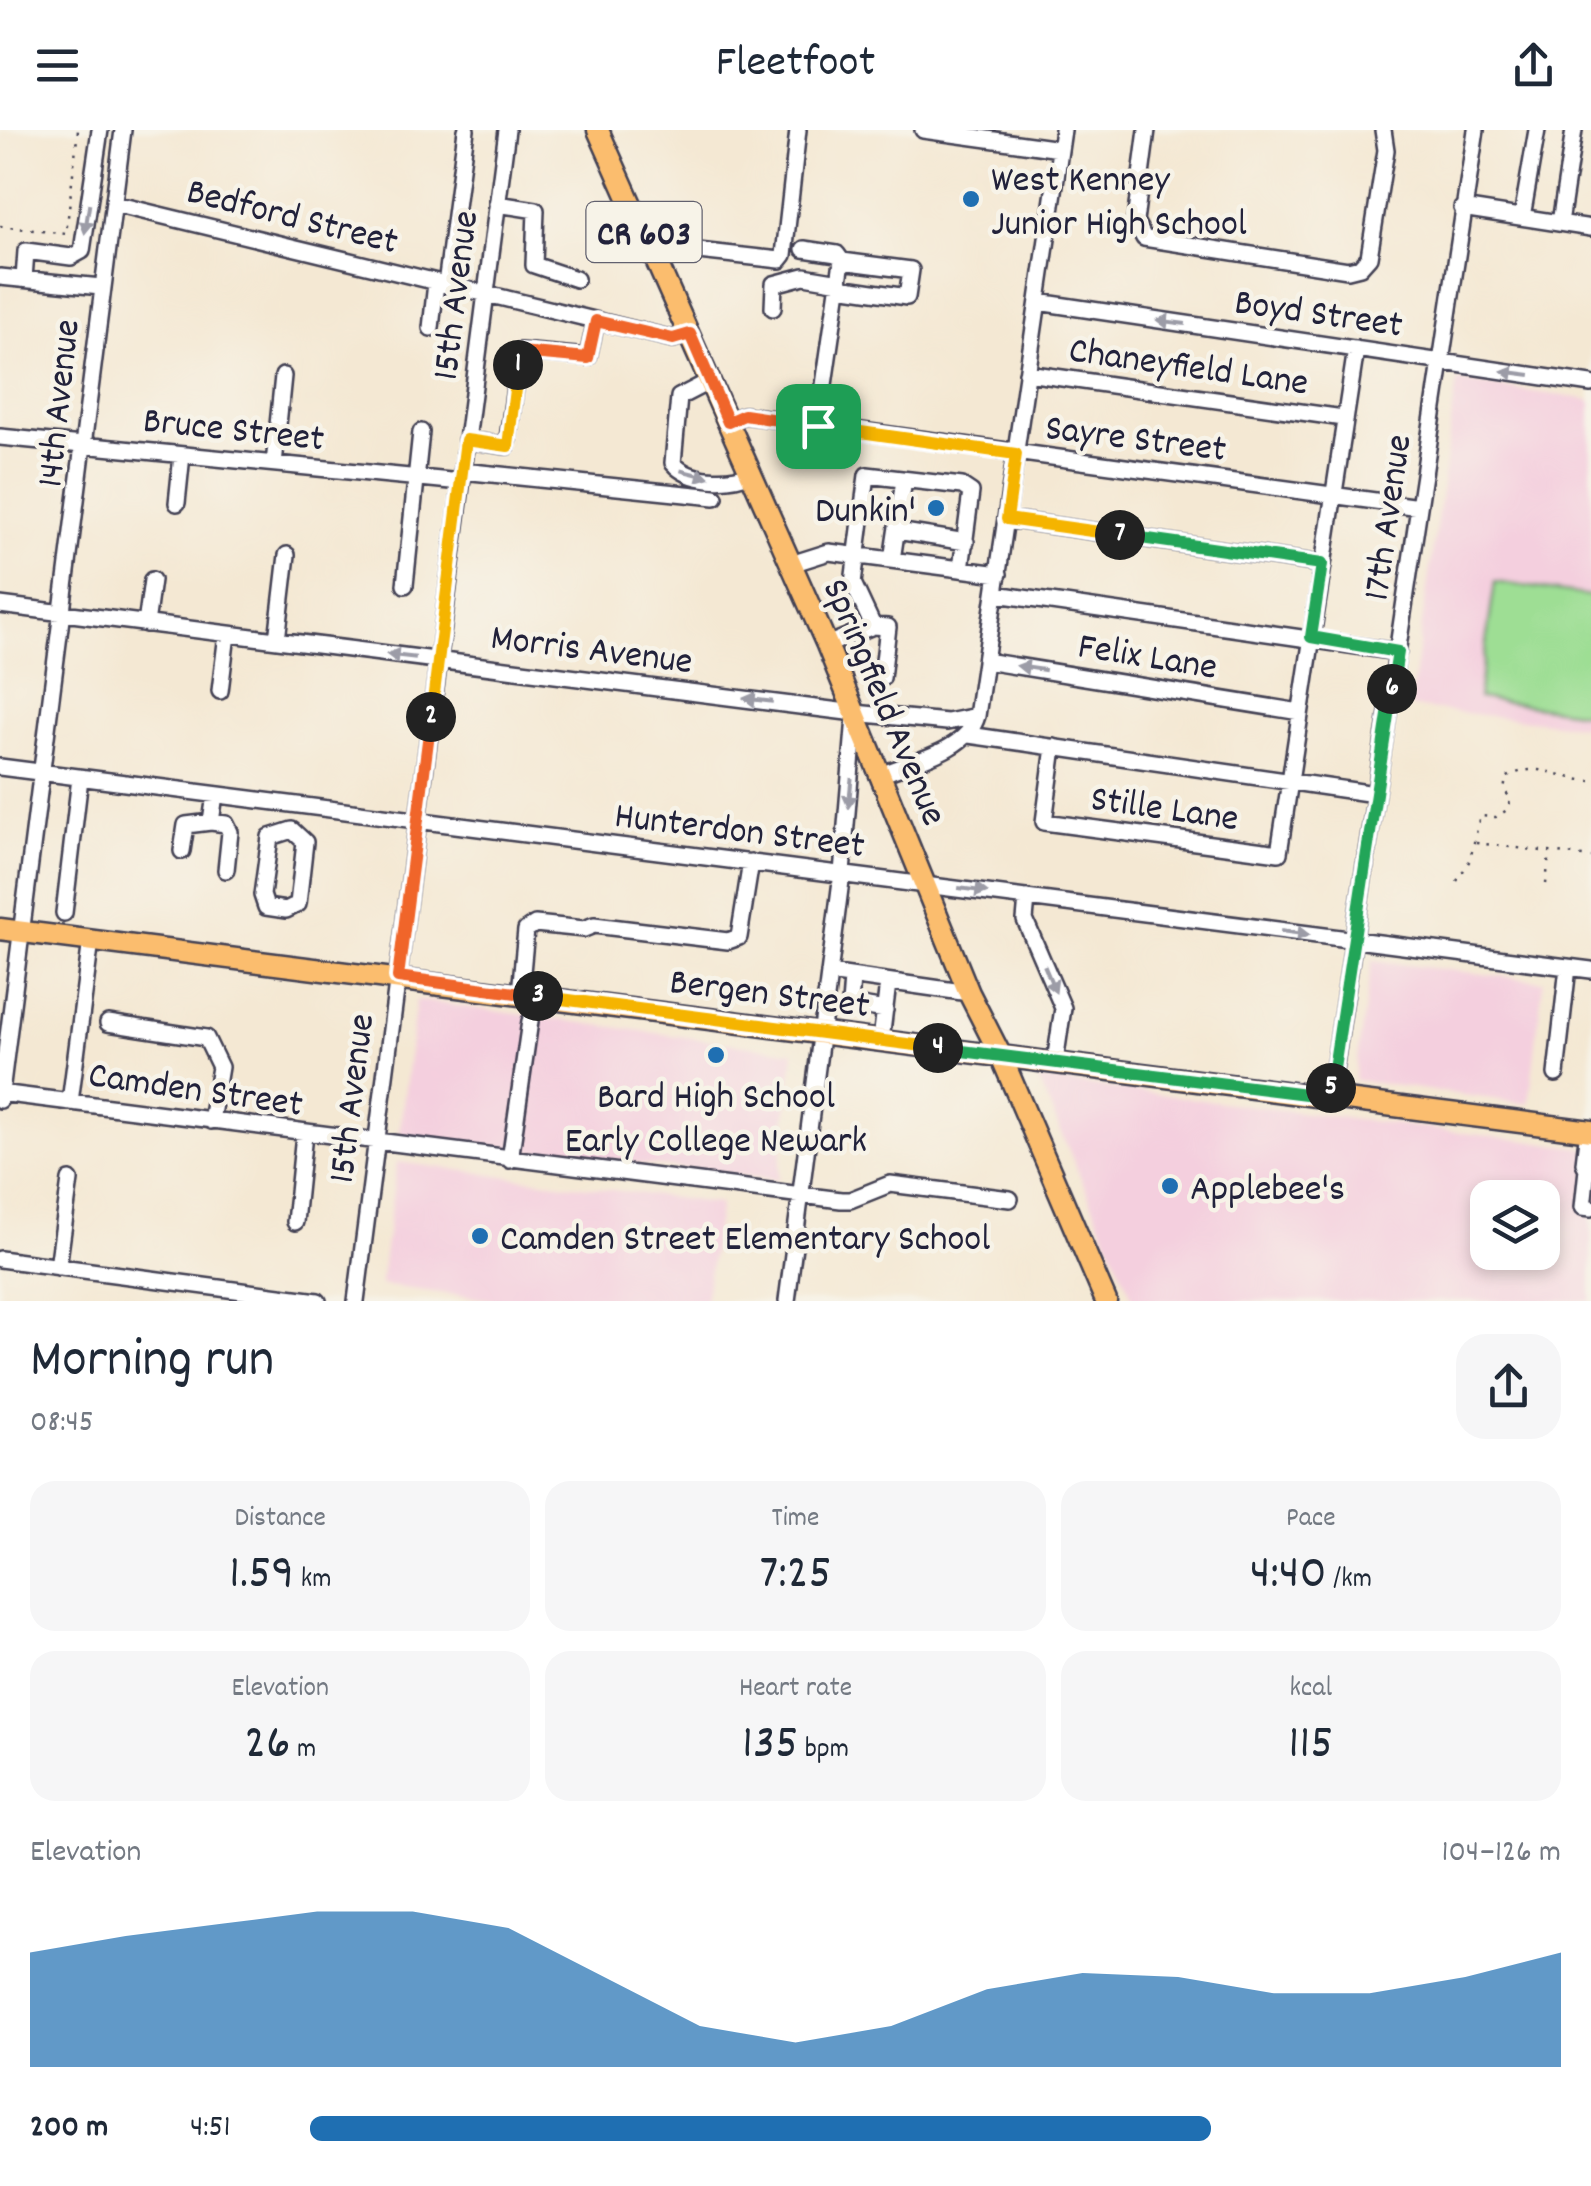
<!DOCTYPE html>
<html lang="en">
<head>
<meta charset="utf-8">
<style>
  body { margin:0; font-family:Dekko,sans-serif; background:#f6f6f7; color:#1f2937; height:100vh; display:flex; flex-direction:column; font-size:38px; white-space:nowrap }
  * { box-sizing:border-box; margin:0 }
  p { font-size:32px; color:#747a83 }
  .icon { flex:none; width:55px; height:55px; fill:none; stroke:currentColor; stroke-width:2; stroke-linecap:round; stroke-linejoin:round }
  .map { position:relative; height:1171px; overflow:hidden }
  .details { display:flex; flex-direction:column; background:#fff; flex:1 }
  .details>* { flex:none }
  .controls { position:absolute; left:1470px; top:1050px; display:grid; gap:20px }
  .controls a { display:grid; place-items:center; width:90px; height:90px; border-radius:20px; background:#fff; box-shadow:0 5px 15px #0003; font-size:50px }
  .pin { position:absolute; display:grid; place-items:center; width:85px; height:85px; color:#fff; margin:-42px; border-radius:20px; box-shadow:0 5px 15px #0006 }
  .km { position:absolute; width:50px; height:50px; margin:-25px; border-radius:50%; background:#222; color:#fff; font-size:28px; line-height:50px; text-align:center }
  .round { display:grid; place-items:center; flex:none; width:105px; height:105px; border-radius:30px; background:#f6f6f7 }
  .overview { display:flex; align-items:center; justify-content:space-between; height:170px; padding:0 30px }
  h1 { font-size:55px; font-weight:600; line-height:75px }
  .metrics { display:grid; grid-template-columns:repeat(3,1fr); gap:15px; height:170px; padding:10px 30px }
  .metrics div { display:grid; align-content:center; border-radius:25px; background:#f6f6f7; text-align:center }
  .metrics b { font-size:50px; font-weight:600 }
  .metrics small { font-size:28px; font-weight:400 }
  .metrics p { font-size:28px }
  .chart { height:280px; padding:20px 30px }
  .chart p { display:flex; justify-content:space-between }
  .chart svg { width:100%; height:180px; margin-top:10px; fill:#1f6fb2; opacity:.7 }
  ul { padding:0 30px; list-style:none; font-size:32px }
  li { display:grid; grid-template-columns:160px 120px 1fr; align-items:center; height:75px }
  li i { height:25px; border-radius:12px; background:#1f6fb2 }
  header { display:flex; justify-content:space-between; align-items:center; height:130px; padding:0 30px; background:#fff; font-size:45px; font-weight:600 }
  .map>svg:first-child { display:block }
  .built { fill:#f4cfde; fill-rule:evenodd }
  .green { fill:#9ede94; stroke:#608068; stroke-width:2.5 }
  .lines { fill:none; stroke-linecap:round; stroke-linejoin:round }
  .minor-casing { stroke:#424052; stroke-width:20 }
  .major-casing { stroke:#424052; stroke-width:25 }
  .path { stroke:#424052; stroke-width:2.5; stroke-dasharray:2.5 8; stroke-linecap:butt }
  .minor { stroke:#fff; stroke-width:15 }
  .major { stroke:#fbbd6e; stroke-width:20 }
  .oneway { fill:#9c9ca7 }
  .split-1-casing { stroke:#fff; stroke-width:20 }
  .split-2-casing { stroke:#fff; stroke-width:20 }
  .split-3-casing { stroke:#fff; stroke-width:20 }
  .split-4-casing { stroke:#fff; stroke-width:20 }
  .split-5-casing { stroke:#fff; stroke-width:20 }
  .split-6-casing { stroke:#fff; stroke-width:20 }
  .split-7-casing { stroke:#fff; stroke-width:20 }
  .split-8-casing { stroke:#fff; stroke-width:20 }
  .split-1 { stroke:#f0652b; stroke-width:12 }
  .split-2 { stroke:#f5b400; stroke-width:12 }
  .split-3 { stroke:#f0652b; stroke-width:12 }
  .split-4 { stroke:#f5b400; stroke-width:12 }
  .split-5 { stroke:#22a559; stroke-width:12 }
  .split-6 { stroke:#22a559; stroke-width:12 }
  .split-7 { stroke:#22a559; stroke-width:12 }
  .split-8 { stroke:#f5b400; stroke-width:12 }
  .poi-dot { fill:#1f6fb2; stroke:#f7f3e8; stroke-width:4 }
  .labels { text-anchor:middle; stroke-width:9; stroke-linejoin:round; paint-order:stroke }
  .shield { fill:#f7f3e8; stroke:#62616f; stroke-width:2.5 }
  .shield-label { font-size:35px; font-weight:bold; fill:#22223b }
  .poi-label { font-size:38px; fill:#22223b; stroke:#f7f3e8; text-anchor:start }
  .street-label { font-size:38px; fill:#22223b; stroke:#f7f3e8 }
</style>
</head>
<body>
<header><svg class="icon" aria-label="menu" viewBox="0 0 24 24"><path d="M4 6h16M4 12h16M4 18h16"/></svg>Fleetfoot<svg class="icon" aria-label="share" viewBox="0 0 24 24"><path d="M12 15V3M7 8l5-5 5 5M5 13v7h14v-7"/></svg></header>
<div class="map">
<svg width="1591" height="1171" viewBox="0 0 1591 1171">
  <rect width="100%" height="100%" fill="#f7f3e8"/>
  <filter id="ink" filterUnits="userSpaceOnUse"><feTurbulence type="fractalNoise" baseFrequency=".01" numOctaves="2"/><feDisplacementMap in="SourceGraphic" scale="20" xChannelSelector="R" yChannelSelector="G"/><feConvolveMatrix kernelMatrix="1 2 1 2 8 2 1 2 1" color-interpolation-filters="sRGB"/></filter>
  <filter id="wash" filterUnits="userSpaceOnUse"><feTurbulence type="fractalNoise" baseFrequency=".0048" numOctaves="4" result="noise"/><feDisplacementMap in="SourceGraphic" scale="40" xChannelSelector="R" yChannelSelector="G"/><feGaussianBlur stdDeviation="2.25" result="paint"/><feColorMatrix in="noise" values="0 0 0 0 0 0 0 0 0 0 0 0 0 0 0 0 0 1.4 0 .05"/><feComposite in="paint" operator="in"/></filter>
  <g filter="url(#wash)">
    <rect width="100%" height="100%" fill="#f4e8d3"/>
    <!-- built -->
    <path class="built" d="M1457,251L1591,270V597L1410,577Z
      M1372,831L1543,851L1529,974L1354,950Z
      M416,870L794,922L778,1050L399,1006Z
      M1038,949L1591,1019V1171H1134ZM1488,1068H1542V1122H1488Z
      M397,1032L720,1074L705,1171H502L380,1155Z"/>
    <!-- green -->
    <path class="green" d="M1495,452L1591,466V584L1478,568Z"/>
  </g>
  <g filter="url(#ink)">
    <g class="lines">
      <defs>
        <path id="minor" d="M923,0L1060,19
          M1147,0L1135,91L1144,108L1348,140L1360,137L1369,127L1386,20L1383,0
          M114,74L673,209L689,204
          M497,74L536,80L534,135L576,149
          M1462,78L1591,98
          M1522,87L1537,0
          M1560,93L1574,0
          M804,119L837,124L842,131
          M655,126L680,119L780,130L784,125L798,0
          M0,147L101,157
          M24,149L26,121L71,127L82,121L100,0
          M446,155L466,0
          M1038,172L1591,254
          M773,178L774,154L804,146L840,152
          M431,198L436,153
          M1027,243L1343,288
          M710,251L679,267L673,333C690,353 729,353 751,343
          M728,292L744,285L1419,377
          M818,296L842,131L911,140L907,167L839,157
          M0,307L461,352
          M466,310L507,316L520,221L588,227L596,191
          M274,334L283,246
          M462,341L715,367
          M177,373L182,325
          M1007,389L1322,434
          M897,401L966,412
          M892,430L904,350
          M791,434L829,422L999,444
          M405,455L421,302
          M996,464L1398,522
          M0,475L855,583L947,592L977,586
          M146,494L152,450
          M873,496L853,453L867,345L962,356L971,362L961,439
          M277,510L287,425
          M827,515L873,496L888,497L882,548
          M985,531L1300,582
          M220,561L227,504
          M969,605L1375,664
          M1054,617L1044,692L1279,723L1356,219
          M0,637L1591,840
          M878,646C909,632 967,622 977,586L1063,0
          M215,665L211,692L226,694L230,702L226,740
          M292,700L305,712L298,774L286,780L266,777L262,765L270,707Z
          M182,721L186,695L211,692
          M1027,768L1025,790L1063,878L1055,932
          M64,783L80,648
          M829,843L969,863
          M852,848L850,874L885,880
          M520,863L526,800L535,794L584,799L594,795L728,811L739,807L751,732
          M108,893L206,908L220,937L211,991
          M881,910L888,853
          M1556,944L1568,837
          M0,963L841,1070H850L890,1054L1010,1069
          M1330,967L1476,0
          M0,970L123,0
          M70,972L91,810
          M510,1030L530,891
          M1587,1039L1584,1033L1588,1000
          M1591,1039H1587L1583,1077L1591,1078
          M295,1092L304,1004
          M0,1129L318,1171
          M58,1137L70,1050
          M356,1171L507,0
          M787,1171L842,743L855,587"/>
        <path id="major" d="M598,0L827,515L969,863L1001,926L1106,1171
          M0,799L1591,1001"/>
      </defs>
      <!-- minor casing -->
      <use href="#minor" class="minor-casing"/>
      <!-- major casing -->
      <use href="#major" class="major-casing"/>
      <!-- path -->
      <path class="path" d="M0,96L66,104L78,0
        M1476,713L1591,727
        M1457,751L1470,730L1480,686L1496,687L1507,680L1511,668L1504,661L1506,648C1538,629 1558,649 1591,651
        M1546,754L1549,725"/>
      <!-- minor -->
      <use href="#minor" class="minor"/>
      <!-- major -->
      <use href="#major" class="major"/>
    </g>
    <!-- one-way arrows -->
    <defs><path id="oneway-solid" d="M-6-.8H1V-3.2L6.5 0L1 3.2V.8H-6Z" transform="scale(2.5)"/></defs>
    <g class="oneway">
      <use href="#oneway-solid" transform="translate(87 89) rotate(99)"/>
      <use href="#oneway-solid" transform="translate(1171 192) rotate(-172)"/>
      <use href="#oneway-solid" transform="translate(1516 243) rotate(-172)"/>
      <use href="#oneway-solid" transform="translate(695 344) rotate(14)"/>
      <use href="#oneway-solid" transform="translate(401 526) rotate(-173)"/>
      <use href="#oneway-solid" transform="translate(1031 538) rotate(-171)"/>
      <use href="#oneway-solid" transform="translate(758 570) rotate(-173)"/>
      <use href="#oneway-solid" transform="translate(850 663) rotate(96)"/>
      <use href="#oneway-solid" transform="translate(973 760) rotate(8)"/>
      <use href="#oneway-solid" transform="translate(1295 803) rotate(8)"/>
      <use href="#oneway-solid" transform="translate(1050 849) rotate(67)"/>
    </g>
  </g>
  <g class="lines" filter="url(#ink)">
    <defs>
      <path id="split-1" d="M518,235L520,222L588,228L596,191L673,209L690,204L728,292L744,285L818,296"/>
      <path id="split-2" d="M431,587L466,310L508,316L518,235"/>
      <path id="split-3" d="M431,587L398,847L538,866"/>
      <path id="split-4" d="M538,866L938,918"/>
      <path id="split-5" d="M938,918L1330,967L1331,958"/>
      <path id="split-6" d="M1331,958L1392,559"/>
      <path id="split-7" d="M1120,405L1322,434L1311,507L1398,522L1392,559"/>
      <path id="split-8" d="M818,296L1016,324L1007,389L1120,405"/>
    </defs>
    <!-- split-1 casing -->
    <use href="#split-1" class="split-1-casing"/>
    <!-- split-2 casing -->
    <use href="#split-2" class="split-2-casing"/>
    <!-- split-3 casing -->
    <use href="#split-3" class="split-3-casing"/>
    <!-- split-4 casing -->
    <use href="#split-4" class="split-4-casing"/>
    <!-- split-5 casing -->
    <use href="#split-5" class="split-5-casing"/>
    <!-- split-6 casing -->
    <use href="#split-6" class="split-6-casing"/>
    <!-- split-7 casing -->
    <use href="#split-7" class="split-7-casing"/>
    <!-- split-8 casing -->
    <use href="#split-8" class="split-8-casing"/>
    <!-- split-1 -->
    <use href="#split-1" class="split-1"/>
    <!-- split-2 -->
    <use href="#split-2" class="split-2"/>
    <!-- split-3 -->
    <use href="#split-3" class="split-3"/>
    <!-- split-4 -->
    <use href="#split-4" class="split-4"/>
    <!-- split-5 -->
    <use href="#split-5" class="split-5"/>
    <!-- split-6 -->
    <use href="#split-6" class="split-6"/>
    <!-- split-7 -->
    <use href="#split-7" class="split-7"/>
    <!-- split-8 -->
    <use href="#split-8" class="split-8"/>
  </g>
  <!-- markers -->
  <g class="poi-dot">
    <circle cx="971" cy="69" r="10"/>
    <circle cx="936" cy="378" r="10"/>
    <circle cx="716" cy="925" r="10"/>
    <circle cx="1170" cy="1056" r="10"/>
    <circle cx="480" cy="1106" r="10"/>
  </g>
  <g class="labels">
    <!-- shield labels -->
    <rect class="shield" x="586.5" y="72" width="115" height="60" rx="8"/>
    <g class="shield-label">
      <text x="644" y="114">CR 603</text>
    </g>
    <!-- poi labels -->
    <g class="poi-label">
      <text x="991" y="60">West Kenney<tspan x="991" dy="44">Junior High School</tspan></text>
      <text x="916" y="391" text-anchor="end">Dunkin'</text>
      <text x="716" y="977" text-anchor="middle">Bard High School<tspan x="716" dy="44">Early College Newark</tspan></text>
      <text x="1190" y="1069">Applebee's</text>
      <text x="500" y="1119">Camden Street Elementary School</text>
    </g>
    <!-- street labels -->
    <g class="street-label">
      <text transform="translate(293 84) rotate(14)" y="13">Bedford Street</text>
      <text transform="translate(453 165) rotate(-83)" y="13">15th Avenue</text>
      <text transform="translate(1319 181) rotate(8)" y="13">Boyd Street</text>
      <text transform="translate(1189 234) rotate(8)" y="13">Chaneyfield Lane</text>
      <text transform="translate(56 273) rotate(-84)" y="13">14th Avenue</text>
      <text transform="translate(234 297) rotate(6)" y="13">Bruce Street</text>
      <text transform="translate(1136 306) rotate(7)" y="13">Sayre Street</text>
      <text transform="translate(1385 387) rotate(-82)" y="13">17th Avenue</text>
      <text transform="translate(592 517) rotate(7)" y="13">Morris Avenue</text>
      <text transform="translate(1148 524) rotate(9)" y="13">Felix Lane</text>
      <text transform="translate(887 571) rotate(67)" y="13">Springfield Avenue</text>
      <text transform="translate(1165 676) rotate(8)" y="13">Stille Lane</text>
      <text transform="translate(740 698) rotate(7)" y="13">Hunterdon Street</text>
      <text transform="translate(770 861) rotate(7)" y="13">Bergen Street</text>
      <text transform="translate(196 957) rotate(8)" y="13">Camden Street</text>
      <text transform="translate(349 968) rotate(-83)" y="13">15th Avenue</text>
    </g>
  </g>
</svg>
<div class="controls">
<a><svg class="icon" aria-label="layers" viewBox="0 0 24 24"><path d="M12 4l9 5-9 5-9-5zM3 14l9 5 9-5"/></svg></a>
</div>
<div class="pin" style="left:818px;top:296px;background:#1e9e55"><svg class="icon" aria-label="arrive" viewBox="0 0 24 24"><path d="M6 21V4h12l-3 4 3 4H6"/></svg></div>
<b class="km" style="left:518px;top:235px">1</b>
<b class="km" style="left:431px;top:587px">2</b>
<b class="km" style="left:538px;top:866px">3</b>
<b class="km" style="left:938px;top:918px">4</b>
<b class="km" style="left:1331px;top:958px">5</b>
<b class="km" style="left:1392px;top:559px">6</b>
<b class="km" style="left:1120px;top:405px">7</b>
</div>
<section class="details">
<div class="overview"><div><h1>Morning run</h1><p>08:45</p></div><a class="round"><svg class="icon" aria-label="share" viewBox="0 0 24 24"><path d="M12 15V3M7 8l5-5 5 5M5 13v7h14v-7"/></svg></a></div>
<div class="metrics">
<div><p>Distance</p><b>1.59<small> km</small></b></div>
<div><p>Time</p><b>7:25</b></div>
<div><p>Pace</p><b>4:40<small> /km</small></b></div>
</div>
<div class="metrics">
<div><p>Elevation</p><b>26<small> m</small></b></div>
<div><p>Heart rate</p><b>135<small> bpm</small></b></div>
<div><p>kcal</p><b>115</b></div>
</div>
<div class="chart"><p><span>Elevation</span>104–126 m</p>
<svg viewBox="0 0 160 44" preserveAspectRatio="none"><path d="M0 44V16L10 12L20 9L30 6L40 6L50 10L60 22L70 34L80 38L90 34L100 25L110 21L120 22L130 26L140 26L150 22L160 16V44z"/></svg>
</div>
<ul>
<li><b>200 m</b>4:51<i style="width:72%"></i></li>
</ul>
</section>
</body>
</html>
